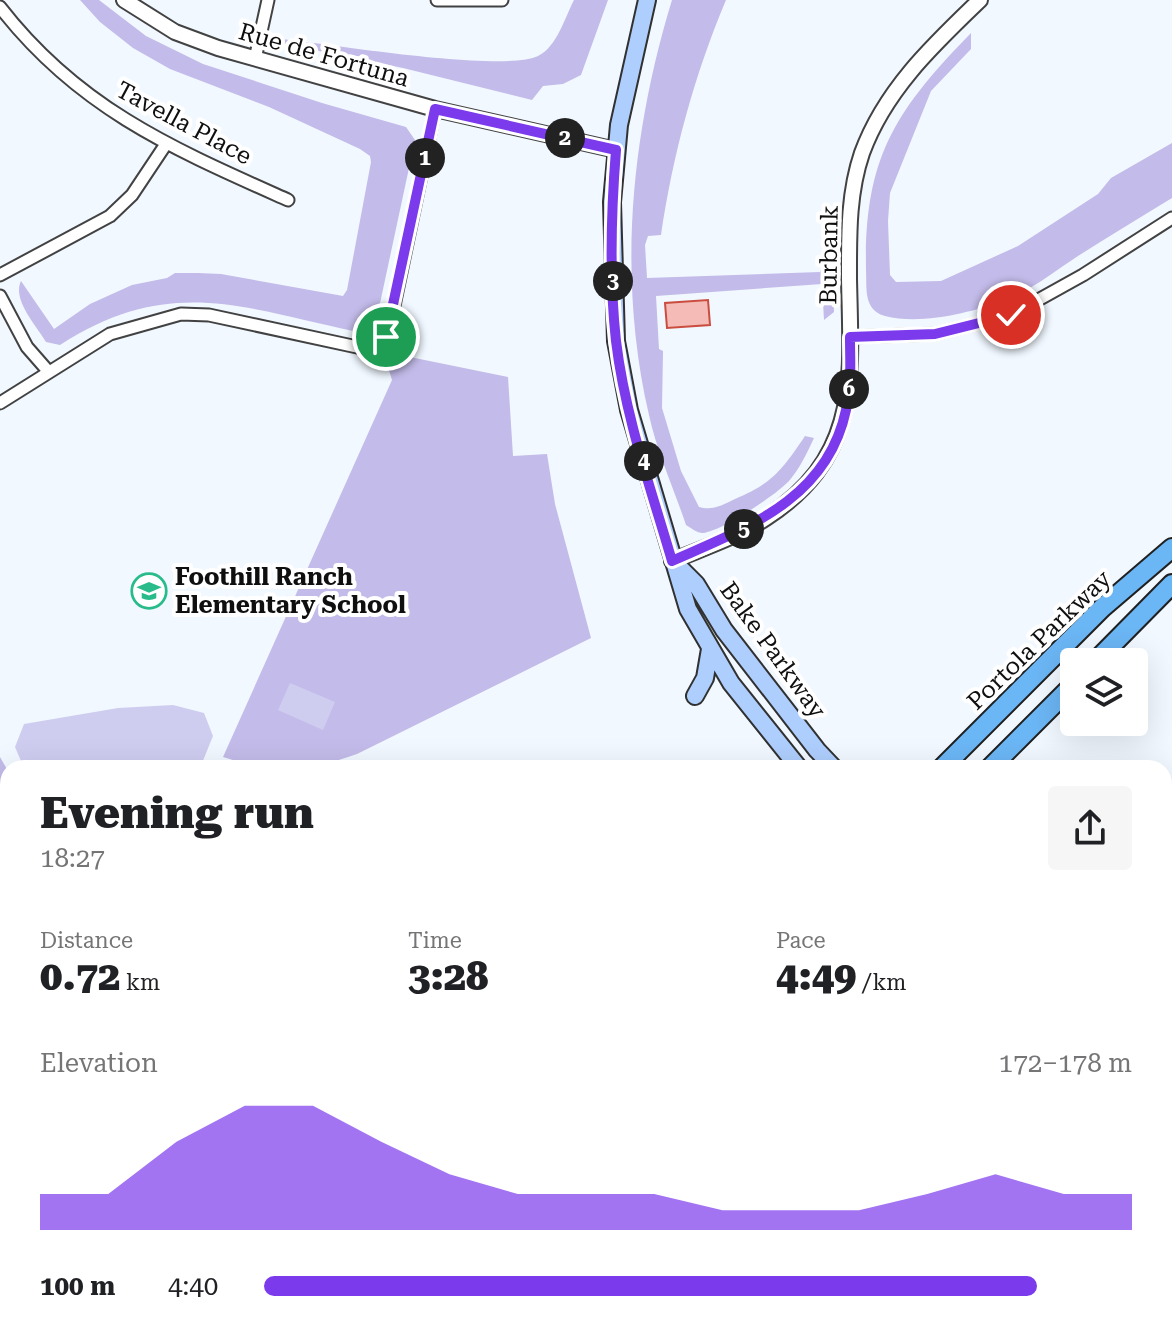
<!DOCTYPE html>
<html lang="en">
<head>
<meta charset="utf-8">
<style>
  body { margin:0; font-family:"Roboto Serif",serif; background:#f6f6f6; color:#202124; height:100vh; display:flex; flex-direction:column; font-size:30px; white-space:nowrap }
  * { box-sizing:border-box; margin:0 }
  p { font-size:26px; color:#757577 }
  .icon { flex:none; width:44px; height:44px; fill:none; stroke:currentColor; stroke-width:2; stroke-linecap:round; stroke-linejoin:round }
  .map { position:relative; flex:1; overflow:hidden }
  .details { position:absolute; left:0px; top:760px; width:1172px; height:572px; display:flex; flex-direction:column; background:#fff; border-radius:24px 24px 0 0; box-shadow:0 8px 32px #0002 }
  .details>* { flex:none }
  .buttons { position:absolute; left:1060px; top:648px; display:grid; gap:16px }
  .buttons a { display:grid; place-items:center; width:88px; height:88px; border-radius:8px; background:#fff; box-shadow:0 8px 32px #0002; font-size:40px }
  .pin { position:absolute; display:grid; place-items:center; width:68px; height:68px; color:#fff; margin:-34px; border:4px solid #fff; border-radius:50%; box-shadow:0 2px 8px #0007 }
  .km { position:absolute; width:40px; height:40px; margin:-20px; border-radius:50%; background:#222; color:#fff; font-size:22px; line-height:40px; text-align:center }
  .round { display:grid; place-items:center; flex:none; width:84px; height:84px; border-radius:8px; background:#f6f6f6 }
  .headline { display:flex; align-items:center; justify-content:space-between; height:136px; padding:0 40px }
  h1 { font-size:44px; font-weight:800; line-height:60px }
  .metrics { display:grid; grid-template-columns:repeat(3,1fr); gap:12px; height:136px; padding:8px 40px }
  .metrics div { display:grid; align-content:center }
  .metrics b { font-size:40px; font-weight:800 }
  .metrics small { font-size:22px; font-weight:400 }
  .metrics p { font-size:22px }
  .chart { height:224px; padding:16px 40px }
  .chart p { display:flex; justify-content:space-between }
  .chart svg { width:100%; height:144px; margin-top:8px; fill:#7c3aed; opacity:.7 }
  ul { padding:0 40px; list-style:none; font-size:26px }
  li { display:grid; grid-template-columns:128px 96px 1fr; align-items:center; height:60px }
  li i { height:20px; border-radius:10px; background:#7c3aed }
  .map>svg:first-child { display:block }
  .green { fill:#c3bbe9 }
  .forest { fill:#aa9bd9 }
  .pitch { fill:#cecdf0 }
  .water { fill:#f5bcb7; stroke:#ca4d3f; stroke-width:2 }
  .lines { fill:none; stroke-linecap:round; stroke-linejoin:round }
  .minor-casing { stroke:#424242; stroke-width:15 }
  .tertiary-casing { stroke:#424242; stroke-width:18 }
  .secondary-casing { stroke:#313131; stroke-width:20 }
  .primary-casing { stroke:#202020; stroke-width:22 }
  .minor { stroke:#fff; stroke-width:11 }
  .tertiary { stroke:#fff; stroke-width:14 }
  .secondary { stroke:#aecefd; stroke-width:16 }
  .primary { stroke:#6bb6f5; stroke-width:18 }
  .route-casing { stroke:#fff; stroke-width:16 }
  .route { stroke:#7c3aed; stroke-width:10 }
  .labels { text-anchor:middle; stroke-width:8; stroke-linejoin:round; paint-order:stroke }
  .street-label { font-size:24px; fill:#0f0f0f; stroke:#fff }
  .poi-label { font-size:24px; font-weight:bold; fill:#0f0f0f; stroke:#fff; text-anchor:start }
</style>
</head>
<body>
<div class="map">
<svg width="1172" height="1332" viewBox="0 0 1172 1332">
  <rect width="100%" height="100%" fill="#f1f8ff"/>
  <!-- green -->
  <path class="green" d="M80,0H99L146,36L203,64L322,103L406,127L415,140L376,322L372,328L358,332C241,307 169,275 60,345L46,342C36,325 12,300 21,281L54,329L90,304L132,285L167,278L175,273H198L221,274L343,296L347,290L371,162L370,156L360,149L269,107L170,69L133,48L100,22Z
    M574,0H608L581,75L563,84L543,86L532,100L403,68L279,43L282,39C329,44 504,73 538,56C557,47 565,17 574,0Z
    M672,0H726C694,76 673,154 661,235L648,236L645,245L647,278L820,272L824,264L823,208L828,211L831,218L834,312L824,320L822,284L656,296L659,349L663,351L662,408L681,471L699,507C713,511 722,505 735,499C773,483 782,470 805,436L814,438C807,453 800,468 789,481C776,495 722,531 703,533C697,533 691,528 686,525C674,489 657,452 649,415C617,277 631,134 672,0Z
    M971,33V49L931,91L890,193L888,221L890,275L896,282L941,281L1018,246L1098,194L1111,178L1172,143V198C1141,217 1109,236 1078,256C1055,271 1032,290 1005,300C971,313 921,325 885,316C863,310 867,288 866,270C864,158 895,111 971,33Z
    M405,356L508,377L513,456L547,454L555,504L591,638L357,754C305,772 276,774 223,757L392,380L388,367Z
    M0,757L8,771V870L0,859Z"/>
  <!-- forest -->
  <path class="forest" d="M0,859L8,870V1161L0,1162Z"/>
  <!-- pitch -->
  <path class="pitch" d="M290,683L335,702L323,730L278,710Z
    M173,705L204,713L213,736L200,768H24L15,747L24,724L118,708Z"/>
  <!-- water -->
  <path class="water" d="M708,300L710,325L667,328L665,303Z"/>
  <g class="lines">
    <defs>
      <path id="minor" d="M437,0H502
        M0,7C79,109 174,149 288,200
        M255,59L268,0
        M0,275L110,216L132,195L166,144
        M0,296L27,347L48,371
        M850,337L935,334L1011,315L1083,275L1172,218
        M0,403L110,334L181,314L209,315L357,347L370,348L380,345L390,325L435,109
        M1164,800L1172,791
        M1164,930L1172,938"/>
      <path id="tertiary" d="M124,0L175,32L218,48L435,109L616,150
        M672,561C703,548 739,536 766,518C861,456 851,378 849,279C849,236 848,194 862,153C885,90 933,45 980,0
        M295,1324L297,1332"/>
      <path id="secondary" d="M647,0L619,125L612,202L616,341L629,410L688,609L731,683L799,768
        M674,562L696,584L724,630L817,750L834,768
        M695,696L705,678L710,649
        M1164,1100L1172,1109
        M1164,1131L1172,1140"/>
      <path id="primary" d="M1095,662L1172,584
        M942,768L1102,608L1172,548
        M990,768L1074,684
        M0,1185L8,1184
        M0,1217L8,1216"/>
    </defs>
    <!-- minor casing -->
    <use href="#minor" class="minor-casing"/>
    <!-- tertiary casing -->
    <use href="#tertiary" class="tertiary-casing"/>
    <!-- secondary casing -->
    <use href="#secondary" class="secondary-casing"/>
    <!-- primary casing -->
    <use href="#primary" class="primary-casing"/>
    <!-- minor -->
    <use href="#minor" class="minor"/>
    <!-- tertiary -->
    <use href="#tertiary" class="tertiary"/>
    <!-- secondary -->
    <use href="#secondary" class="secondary"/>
    <!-- primary -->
    <use href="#primary" class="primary"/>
  </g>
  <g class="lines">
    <defs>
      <path id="route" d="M386,337L435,109L616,150C611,213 609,278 616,341C625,416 651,489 672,561C746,528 827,500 846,410C852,386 850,361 850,337L935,334L1011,315"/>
    </defs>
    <!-- route casing -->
    <use href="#route" class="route-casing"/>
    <!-- route -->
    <use href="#route" class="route"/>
  </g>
  <!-- icons -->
  <defs>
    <symbol id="school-ring" viewBox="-11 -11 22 22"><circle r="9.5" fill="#fff" stroke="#29bc8a" stroke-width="1.5"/><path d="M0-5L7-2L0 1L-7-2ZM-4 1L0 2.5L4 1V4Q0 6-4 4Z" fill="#29bc8a"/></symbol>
  </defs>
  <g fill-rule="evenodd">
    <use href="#school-ring" x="129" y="571" width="40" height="40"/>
  </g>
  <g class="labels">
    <!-- street labels -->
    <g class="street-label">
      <text transform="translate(324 55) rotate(16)" y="8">Rue de Fortuna</text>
      <text transform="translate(184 123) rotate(28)" y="8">Tavella Place</text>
      <text transform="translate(829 255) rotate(-89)" y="8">Burbank</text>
      <text transform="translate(1039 640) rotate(-44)" y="8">Portola Parkway</text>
      <text transform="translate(773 650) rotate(54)" y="8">Bake Parkway</text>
    </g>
    <!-- poi labels -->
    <g class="poi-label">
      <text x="175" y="585">Foothill Ranch<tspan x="175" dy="28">Elementary School</tspan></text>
    </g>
  </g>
</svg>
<div class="buttons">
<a><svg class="icon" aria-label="layers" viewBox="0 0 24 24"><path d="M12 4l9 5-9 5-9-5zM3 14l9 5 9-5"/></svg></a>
</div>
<div class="pin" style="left:386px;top:337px;background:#1e9e55"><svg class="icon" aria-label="arrive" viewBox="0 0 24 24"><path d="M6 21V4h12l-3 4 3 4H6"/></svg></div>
<div class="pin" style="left:1011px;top:315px;background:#d93025"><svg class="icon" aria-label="check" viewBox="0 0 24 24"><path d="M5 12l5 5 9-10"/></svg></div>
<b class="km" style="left:425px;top:158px">1</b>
<b class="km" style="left:565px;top:138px">2</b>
<b class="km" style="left:613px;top:281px">3</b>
<b class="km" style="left:644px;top:461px">4</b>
<b class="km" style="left:744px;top:529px">5</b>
<b class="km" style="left:849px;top:389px">6</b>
<section class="details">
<div class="headline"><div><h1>Evening run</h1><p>18:27</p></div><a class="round"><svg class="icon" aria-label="share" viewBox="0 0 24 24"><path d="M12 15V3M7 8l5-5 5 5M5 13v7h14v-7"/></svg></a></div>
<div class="metrics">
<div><p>Distance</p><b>0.72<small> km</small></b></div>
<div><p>Time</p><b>3:28</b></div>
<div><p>Pace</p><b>4:49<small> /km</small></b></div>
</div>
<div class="chart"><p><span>Elevation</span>172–178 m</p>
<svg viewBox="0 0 160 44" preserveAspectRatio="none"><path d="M0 44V33L10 33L20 17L30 6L40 6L50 17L60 27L70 33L80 33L90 33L100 38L110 38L120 38L130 33L140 27L150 33L160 33V44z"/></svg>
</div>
<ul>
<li><b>100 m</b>4:40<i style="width:89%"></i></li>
</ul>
</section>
</div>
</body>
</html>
